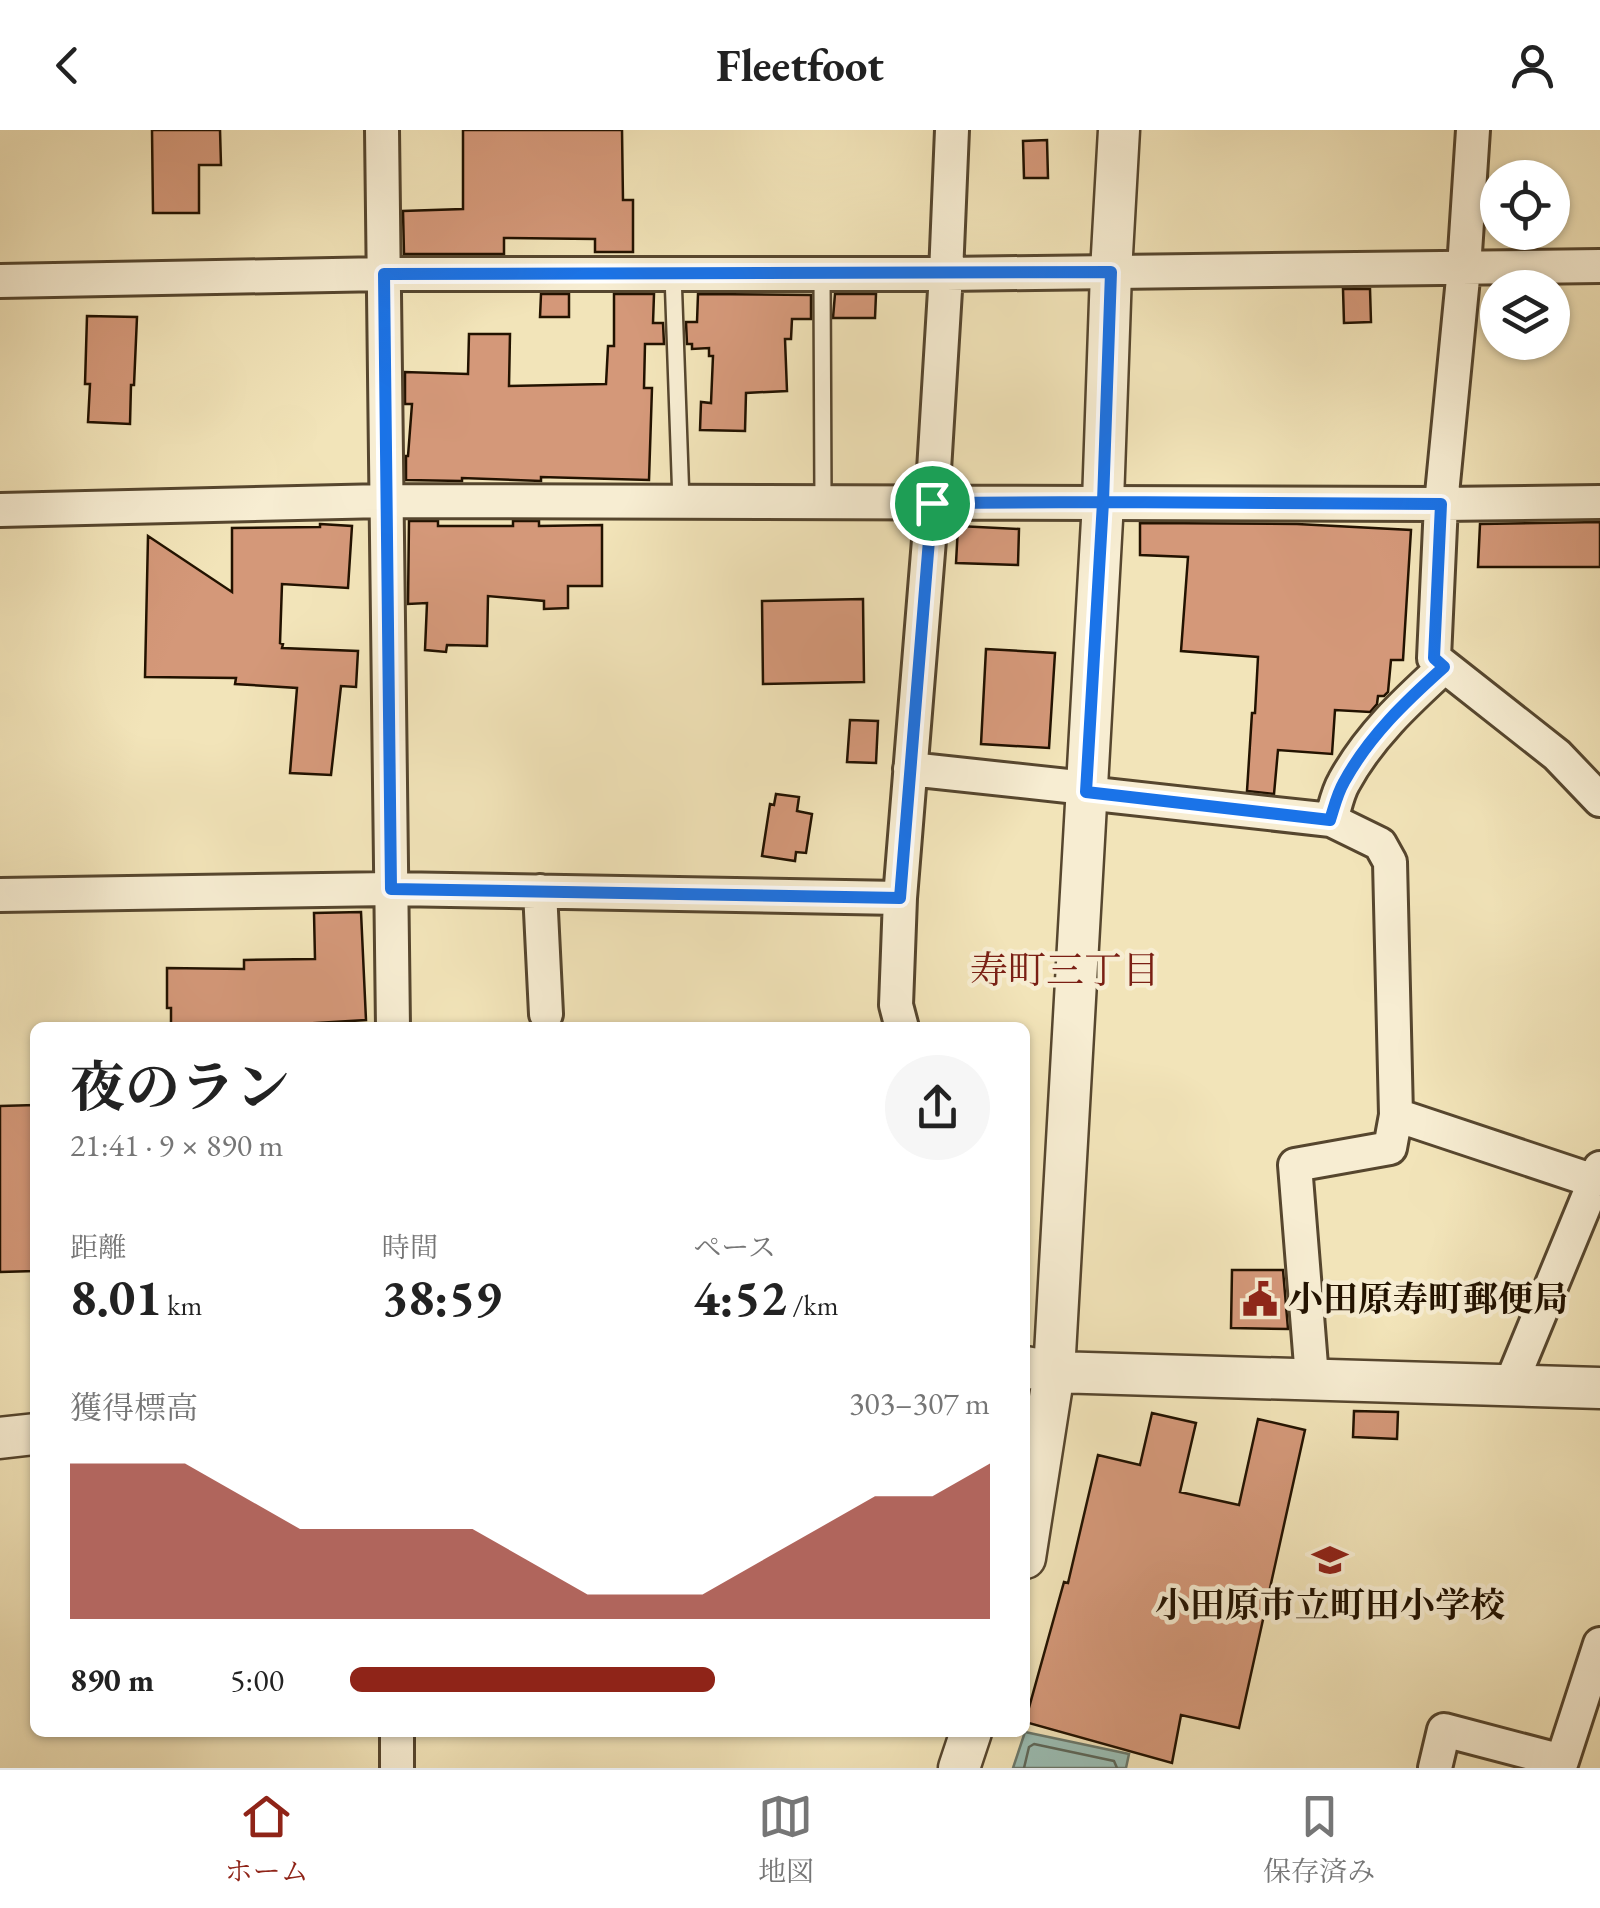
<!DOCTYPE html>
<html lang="ja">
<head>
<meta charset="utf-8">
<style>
  body { margin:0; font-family:"EB Garamond","Noto Serif JP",serif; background:#f6f6f6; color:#222; height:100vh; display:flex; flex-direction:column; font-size:38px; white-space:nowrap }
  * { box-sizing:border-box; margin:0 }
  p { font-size:32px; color:#767676 }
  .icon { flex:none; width:55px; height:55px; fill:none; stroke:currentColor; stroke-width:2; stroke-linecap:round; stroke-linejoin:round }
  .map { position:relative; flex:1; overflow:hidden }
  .details { position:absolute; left:30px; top:892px; width:1000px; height:715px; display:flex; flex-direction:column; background:#fff; border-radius:15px; box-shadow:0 2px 8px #0004 }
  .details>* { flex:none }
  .buttons { position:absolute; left:1480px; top:30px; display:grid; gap:20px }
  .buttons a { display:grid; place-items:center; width:90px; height:90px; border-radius:50%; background:#fff; box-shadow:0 2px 8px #0004; font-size:50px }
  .pin { position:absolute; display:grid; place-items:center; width:85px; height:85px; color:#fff; margin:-42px; border:5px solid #fff; border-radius:50%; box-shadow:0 2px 10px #0007 }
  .round { display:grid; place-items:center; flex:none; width:105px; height:105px; border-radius:52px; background:#f6f6f6 }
  .head { display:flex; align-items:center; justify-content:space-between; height:170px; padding:0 40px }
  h1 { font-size:55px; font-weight:700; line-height:75px }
  .stats { display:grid; grid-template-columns:repeat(3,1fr); gap:15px; height:170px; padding:10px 40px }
  .stats div { display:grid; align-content:center }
  .stats b { font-size:50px; font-weight:700 }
  .stats small { font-size:28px; font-weight:400 }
  .stats p { font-size:28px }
  .chart { height:280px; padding:20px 40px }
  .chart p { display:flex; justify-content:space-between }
  .chart svg { width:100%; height:180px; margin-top:10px; fill:#8f2418; opacity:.7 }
  ul { padding:0 40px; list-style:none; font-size:32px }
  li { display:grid; grid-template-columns:160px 120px 1fr; align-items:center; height:75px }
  li i { height:25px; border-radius:12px; background:#8f2418 }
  header { display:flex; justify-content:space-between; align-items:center; height:130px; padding:0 40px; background:#fff; font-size:45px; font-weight:700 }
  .tabs { display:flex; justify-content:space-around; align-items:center; height:140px; border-top:2px solid #e0e0e0; background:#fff; font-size:28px; color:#767676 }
  .tabs a { display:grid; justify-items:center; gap:5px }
  .tabs .active { color:#8f2418 }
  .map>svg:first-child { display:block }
  .water { fill:#9bbeb4; stroke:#6b796c; stroke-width:2.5 }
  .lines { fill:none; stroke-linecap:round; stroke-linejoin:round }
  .shore { stroke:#5e685a; stroke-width:2.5 }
  .building { fill:#d49879; stroke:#221200; stroke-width:2.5 }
  .service-casing { stroke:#56462e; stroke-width:20 }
  .minor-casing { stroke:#56462e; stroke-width:38 }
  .tertiary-casing { stroke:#56462e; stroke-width:45 }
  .service { stroke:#f7edd2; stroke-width:15 }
  .minor { stroke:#f7edd2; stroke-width:32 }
  .tertiary { stroke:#f7edd2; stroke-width:40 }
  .route-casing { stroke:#fff; stroke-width:20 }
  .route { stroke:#1a73e8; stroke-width:12 }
  .labels { text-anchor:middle; stroke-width:9; stroke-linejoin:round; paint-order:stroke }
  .poi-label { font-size:35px; font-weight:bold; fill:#221200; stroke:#f7edd2; text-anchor:start }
  .neighbourhood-label { font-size:38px; fill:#7a1f14; stroke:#f7edd2 }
</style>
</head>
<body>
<header><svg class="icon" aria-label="back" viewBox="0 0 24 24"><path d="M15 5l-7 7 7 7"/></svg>Fleetfoot<svg class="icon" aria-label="person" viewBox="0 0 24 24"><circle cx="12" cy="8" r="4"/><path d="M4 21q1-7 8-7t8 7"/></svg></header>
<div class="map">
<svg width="1600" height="1638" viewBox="0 0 1600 1638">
  <rect width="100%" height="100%" fill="#f2e4b9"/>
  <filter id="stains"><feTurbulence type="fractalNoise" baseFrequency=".002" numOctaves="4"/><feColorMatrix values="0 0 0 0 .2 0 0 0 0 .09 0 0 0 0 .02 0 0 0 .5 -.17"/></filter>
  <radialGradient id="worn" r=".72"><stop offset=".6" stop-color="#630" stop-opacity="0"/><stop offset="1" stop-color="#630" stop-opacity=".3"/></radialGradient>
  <!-- water -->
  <path class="water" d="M1025,1602L1129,1624L1126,1638H1013Z"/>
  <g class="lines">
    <!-- shore -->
    <path class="shore" d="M1024,1638L1029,1617L1034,1614L1114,1631L1117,1638"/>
  </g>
  <!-- building -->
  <path class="building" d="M152,0H220L221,35H199V83H153Z
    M463,0H622L623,70H633V122H595V109L504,108V124H404L403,81L463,79Z
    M1047,10L1048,48H1024L1023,11Z
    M1343,159H1370L1371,192L1344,193Z
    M541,164H569V187H540Z
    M614,164H654L653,193H663L664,214H645L644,258H652L649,350L541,347V351L462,348V351L406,350V326H408L412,274H405V242L468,244L469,204H510L509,256L606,254L608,216H614Z
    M698,164L811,165V189H792L791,209H785L787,261L746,263L745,301L700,300L701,272L711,273L713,226H709V218L692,219V214H687L686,192H697Z
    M835,164H876L875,188H833Z
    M87,186L137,187L134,255H131L130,294L88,292L90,254H85Z
    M409,391H438V396H513V391H539V396L602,395V456H568V478L544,479V471L488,466L487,516L447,515L446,522L425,520L427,473L408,474Z
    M1600,392V437H1478L1480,394Z
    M1140,393L1297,394L1411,400L1403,530H1391L1388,562L1384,566H1378L1377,574L1370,582L1335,580L1332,624L1278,620L1274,664L1247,661L1252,583H1255L1258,527L1181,521L1188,427L1140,425Z
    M320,394L352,396L348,458L282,454L280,513L283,514L282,518L358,521L356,557L341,556L331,645L290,643L297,558L235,554L236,548L145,547L148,406L232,462V398L320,397Z
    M958,396L1019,399L1018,435L956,433Z
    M863,469L864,552L763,554L762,471Z
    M986,519L1055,523L1049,618L981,614Z
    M850,590L878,591L876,633L847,632Z
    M776,664L799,667L797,681L812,684L806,723L796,722L795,731L762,726L770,674L774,675Z
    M361,782L366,890L301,894V898H171V878H167V838L244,839V830L315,829L314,783Z
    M35,975V1141L0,1142V976Z
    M1232,1140H1283L1288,1199L1231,1198Z
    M1354,1281L1398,1282L1397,1309L1353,1307Z
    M1152,1283L1196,1293L1180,1362L1239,1375L1258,1289L1305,1300L1239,1598L1181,1585L1172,1633L1025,1592L1064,1452L1068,1453L1098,1325L1140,1335Z"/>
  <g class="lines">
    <defs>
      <path id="service" d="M673,144L681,372
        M822,144L823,373"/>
      <path id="minor" d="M382,0L393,898
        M1473,0L1464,138L1441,374L1434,528L1557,625L1600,670
        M0,151L385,144H946L1600,136
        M0,380L385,371L1441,374L1600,372
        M910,639L1086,658
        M1086,663L1331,690L1380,714L1390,732L1396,985L1594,1051
        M1331,690C1335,678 1337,664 1344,652C1369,606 1406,572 1444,537
        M540,761L546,884
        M0,765L391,759L900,768
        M902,898L896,875L900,768L932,373L946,144L952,0
        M1312,1248L1295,1035L1390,1018L1396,985
        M1510,1256L1600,1038
        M397,1602V1638
        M1435,1638L1444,1600L1562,1631L1600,1514"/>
      <path id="tertiary" d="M1025,1237L1054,1242L1600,1258
        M0,1308L35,1304
        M1025,1428L1054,1242L1103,372L1111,142L1119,0
        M959,1638L971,1602"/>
    </defs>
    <!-- service casing -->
    <use href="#service" class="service-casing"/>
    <!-- minor casing -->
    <use href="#minor" class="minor-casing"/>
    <!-- tertiary casing -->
    <use href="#tertiary" class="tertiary-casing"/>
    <!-- service -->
    <use href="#service" class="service"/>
    <!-- minor -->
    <use href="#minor" class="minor"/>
    <!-- tertiary -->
    <use href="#tertiary" class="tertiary"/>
  </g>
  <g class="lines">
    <defs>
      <path id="route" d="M932,373L900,768L391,759L384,144L1111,142L1103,372L1441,374L1434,528L1444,537C1406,571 1369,606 1344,652C1337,664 1334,678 1330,690L1086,662L1103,372L932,373"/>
    </defs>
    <!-- route casing -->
    <use href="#route" class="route-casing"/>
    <!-- route -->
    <use href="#route" class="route"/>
  </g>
  <!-- icons -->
  <defs>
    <symbol id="civic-bare" viewBox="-9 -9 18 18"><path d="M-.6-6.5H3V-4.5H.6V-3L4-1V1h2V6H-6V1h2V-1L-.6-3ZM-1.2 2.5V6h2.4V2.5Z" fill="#8f2418" stroke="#f7edd2" stroke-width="2.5" paint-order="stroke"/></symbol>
    <symbol id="school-bare" viewBox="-9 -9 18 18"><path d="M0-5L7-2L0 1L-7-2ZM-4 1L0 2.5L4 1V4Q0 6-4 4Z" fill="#8f2418" stroke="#f7edd2" stroke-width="2.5" paint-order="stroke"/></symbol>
  </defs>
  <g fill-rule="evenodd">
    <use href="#civic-bare" x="1235" y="1144" width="50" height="50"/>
    <use href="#school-bare" x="1305" y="1405" width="50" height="50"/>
  </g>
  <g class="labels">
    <!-- poi labels -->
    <g class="poi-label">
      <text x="1288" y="1181">小田原寿町郵便局</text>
      <text x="1330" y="1487" text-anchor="middle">小田原市立町田小学校</text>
    </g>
    <!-- neighbourhood labels -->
    <g class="neighbourhood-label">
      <text x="1065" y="853">寿町三丁目</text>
    </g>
  </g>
  <rect width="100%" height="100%" filter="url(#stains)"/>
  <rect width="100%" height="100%" fill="url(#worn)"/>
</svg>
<div class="buttons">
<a><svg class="icon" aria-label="locate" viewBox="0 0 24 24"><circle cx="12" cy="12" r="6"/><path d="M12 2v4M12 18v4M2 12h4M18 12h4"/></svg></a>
<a><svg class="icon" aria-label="layers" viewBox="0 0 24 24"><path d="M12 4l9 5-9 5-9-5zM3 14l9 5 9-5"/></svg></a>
</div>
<div class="pin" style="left:932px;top:373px;background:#1e9e55"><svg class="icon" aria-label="arrive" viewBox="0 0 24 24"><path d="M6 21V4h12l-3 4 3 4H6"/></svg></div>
<section class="details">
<div class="head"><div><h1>夜のラン</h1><p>21:41 · 9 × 890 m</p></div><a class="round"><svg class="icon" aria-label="share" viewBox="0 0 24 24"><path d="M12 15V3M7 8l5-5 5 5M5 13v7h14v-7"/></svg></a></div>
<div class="stats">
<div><p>距離</p><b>8.01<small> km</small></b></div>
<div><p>時間</p><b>38:59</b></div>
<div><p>ペース</p><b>4:52<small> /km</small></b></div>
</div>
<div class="chart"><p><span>獲得標高</span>303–307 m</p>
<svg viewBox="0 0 160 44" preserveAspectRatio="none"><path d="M0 44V6L10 6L20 6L30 14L40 22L50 22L60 22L70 22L80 30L90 38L100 38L110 38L120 30L130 22L140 14L150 14L160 6V44z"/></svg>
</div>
<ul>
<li><b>890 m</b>5:00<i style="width:57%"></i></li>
</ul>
</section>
</div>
<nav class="tabs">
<a class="active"><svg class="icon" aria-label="home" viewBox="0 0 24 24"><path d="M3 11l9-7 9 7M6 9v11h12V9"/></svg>ホーム</a>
<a><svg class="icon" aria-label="map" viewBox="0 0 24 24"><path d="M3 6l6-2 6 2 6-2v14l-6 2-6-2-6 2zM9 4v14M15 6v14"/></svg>地図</a>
<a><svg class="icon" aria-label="saved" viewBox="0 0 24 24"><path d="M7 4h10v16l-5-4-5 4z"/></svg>保存済み</a>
</nav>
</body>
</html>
